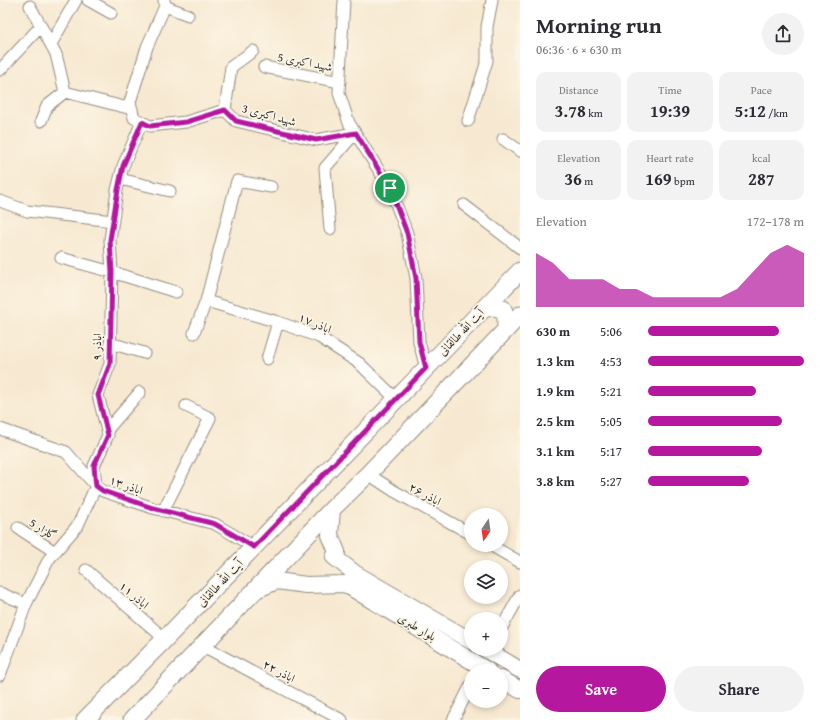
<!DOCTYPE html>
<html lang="en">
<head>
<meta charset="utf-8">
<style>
  body { margin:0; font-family:"Gentium Book Plus",Amiri,serif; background:#f2f2f3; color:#2b2b33; height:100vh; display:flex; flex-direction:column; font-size:15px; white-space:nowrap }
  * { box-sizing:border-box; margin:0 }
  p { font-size:13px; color:#7c7c81 }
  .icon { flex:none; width:22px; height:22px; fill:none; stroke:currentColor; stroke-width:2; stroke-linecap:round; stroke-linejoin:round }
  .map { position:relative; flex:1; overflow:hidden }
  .details { display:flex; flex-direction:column; background:#fff; width:300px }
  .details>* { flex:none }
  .needle { width:26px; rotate:193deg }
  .controls { position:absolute; left:464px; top:508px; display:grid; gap:8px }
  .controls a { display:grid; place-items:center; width:44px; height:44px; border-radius:50%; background:#fff; box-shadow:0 2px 6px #0003; font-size:20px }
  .pin { position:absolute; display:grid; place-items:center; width:34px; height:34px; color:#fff; margin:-17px; border:2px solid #fff; border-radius:50%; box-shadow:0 1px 4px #0007 }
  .round { display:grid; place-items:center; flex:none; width:42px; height:42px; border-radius:21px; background:#f2f2f3 }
  .headline { display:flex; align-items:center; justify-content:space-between; height:68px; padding:0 16px }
  h1 { font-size:22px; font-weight:700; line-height:30px }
  .metrics { display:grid; grid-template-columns:repeat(3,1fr); gap:6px; height:68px; padding:4px 16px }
  .metrics div { display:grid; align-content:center; border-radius:10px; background:#f2f2f3; text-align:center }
  .metrics b { font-size:17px; font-weight:700 }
  .metrics small { font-size:11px; font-weight:400 }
  .metrics p { font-size:11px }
  .chart { height:112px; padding:8px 16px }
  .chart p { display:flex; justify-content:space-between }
  .chart svg { width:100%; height:72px; margin-top:4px; fill:#b5179e; opacity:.7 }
  .primary-button { display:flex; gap:8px; margin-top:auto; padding:8px 16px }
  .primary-button a { flex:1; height:46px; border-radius:24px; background:#b5179e; color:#fff; font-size:16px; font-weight:700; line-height:46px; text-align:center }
  .primary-button a+a { background:#f2f2f3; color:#2b2b33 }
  ul { padding:0 16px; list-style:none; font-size:13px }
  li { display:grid; grid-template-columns:64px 48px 1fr; align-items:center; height:30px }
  li i { height:10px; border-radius:5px; background:#b5179e }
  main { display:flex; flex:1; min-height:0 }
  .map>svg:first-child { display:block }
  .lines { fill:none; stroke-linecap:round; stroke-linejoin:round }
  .minor-casing { stroke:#918a7e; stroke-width:13 }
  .secondary-casing { stroke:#918a7e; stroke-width:18 }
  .primary-casing { stroke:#918a7e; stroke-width:19 }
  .minor { stroke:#fff; stroke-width:11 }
  .secondary { stroke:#fff; stroke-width:16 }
  .primary { stroke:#fff; stroke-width:17 }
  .route-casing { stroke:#fff; stroke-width:8 }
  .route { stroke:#b5179e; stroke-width:5 }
  .labels { text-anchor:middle; stroke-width:3.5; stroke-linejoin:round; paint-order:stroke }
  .street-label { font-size:12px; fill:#2b2b2b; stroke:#fcf5e5 }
</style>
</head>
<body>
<main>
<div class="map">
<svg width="520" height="720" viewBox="0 0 520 720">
  <rect width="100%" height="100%" fill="#fcf5e5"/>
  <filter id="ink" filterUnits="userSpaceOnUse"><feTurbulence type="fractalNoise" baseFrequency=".025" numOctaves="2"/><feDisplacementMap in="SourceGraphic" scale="8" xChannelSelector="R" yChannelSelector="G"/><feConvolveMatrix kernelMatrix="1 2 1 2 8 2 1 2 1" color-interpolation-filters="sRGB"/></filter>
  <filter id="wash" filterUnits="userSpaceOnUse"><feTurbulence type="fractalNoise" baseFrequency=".012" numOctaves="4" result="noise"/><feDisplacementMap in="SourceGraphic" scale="16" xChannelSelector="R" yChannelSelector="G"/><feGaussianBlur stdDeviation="0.9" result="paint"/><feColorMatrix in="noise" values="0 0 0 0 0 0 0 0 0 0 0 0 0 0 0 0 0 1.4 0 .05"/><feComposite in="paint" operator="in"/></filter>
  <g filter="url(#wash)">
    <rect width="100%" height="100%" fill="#f7e9d1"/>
  </g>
  <g filter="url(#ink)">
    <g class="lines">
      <defs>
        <path id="minor" d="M88,0L111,13
          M164,0L165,6L188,15
          M344,0L339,93L349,123L390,188L407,233L416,278L419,342L426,368
          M30,6L56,54L65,92L132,109
          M165,6L147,47L130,102L134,118L150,126L186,122L225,110
          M51,44L76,0
          M253,51L231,67L225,110L236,121L316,140L355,133
          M264,67L340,82
          M0,70L41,26
          M41,121L47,106L65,92
          M468,121L487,61V27L492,0
          M503,139L520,151
          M120,179L170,191
          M0,201L27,211L113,221
          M464,205L520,248
          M330,229L325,168L355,133
          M61,258L112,272L176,292
          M206,301L278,322L319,337L359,363L396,399
          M194,333L206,301L237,181L271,187
          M110,343L144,353
          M267,359L278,322
          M0,429L66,452L96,486L103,491L153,508L215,524L254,547
          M107,430L140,392
          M368,474L394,491L471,534
          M163,511L210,418L186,406
          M18,528L55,552
          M490,545L520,562
          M86,570L165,639
          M0,593L26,604
          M501,629L520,595
          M203,646L342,720
          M0,675L26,604L49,559L78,525L96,486L94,466L108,435L98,395L110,364L112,272L110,240L117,190L123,166L142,122
          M453,720L471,685"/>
        <path id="secondary" d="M332,509L330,535L337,552L334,557L356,574L471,641
          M256,590L277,581L306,585L345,584L488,671
          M485,649L520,670
          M501,679L520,690"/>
        <path id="primary" d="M483,309L493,307L503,309L506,317V330
          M85,720L165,639L520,271
          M132,720L332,509L368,474L520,315"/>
      </defs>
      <!-- minor casing -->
      <use href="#minor" class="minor-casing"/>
      <!-- secondary casing -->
      <use href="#secondary" class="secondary-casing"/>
      <!-- primary casing -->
      <use href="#primary" class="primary-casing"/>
      <!-- minor -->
      <use href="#minor" class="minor"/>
      <!-- secondary -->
      <use href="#secondary" class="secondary"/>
      <!-- primary -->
      <use href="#primary" class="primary"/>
    </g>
  </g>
  <g class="lines" filter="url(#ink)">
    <defs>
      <path id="route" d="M225,110L236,121L316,140L356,133L390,188L407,233L416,278L419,342L426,368L254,547L215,524L153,508L103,491L96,486L94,466L108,435L98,395L110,364L112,272L110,240L118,190L123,166L142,122L150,126L186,122Z"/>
    </defs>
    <!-- route casing -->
    <use href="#route" class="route-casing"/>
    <!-- route -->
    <use href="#route" class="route"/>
  </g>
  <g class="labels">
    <!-- street labels -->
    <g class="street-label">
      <text transform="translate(305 62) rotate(11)" y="4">شهید اکبری 5</text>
      <text transform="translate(269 115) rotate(15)" y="4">شهید اکبری 3</text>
      <text transform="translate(315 323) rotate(24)" y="4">اباذر ۱۷</text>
      <text transform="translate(461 332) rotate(-46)" y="4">آیت الله طالقانی</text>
      <text transform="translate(97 347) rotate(-88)" y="4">اباذر ۹</text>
      <text transform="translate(126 485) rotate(20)" y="4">اباذر ۱۳</text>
      <text transform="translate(425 494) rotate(29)" y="4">اباذر ۲۶</text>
      <text transform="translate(43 529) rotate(32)" y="4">گلزار 5</text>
      <text transform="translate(220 583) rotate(-46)" y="4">آیت الله طالقانی</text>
      <text transform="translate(134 595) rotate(41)" y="4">اباذر ۱۱</text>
      <text transform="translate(417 627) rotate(31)" y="4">بلوار طبری</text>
      <text transform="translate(279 671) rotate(28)" y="4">اباذر ۲۲</text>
    </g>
  </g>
</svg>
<div class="controls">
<a><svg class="needle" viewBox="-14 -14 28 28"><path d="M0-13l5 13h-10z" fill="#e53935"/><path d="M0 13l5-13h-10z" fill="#7c7c81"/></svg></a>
<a><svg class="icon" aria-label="layers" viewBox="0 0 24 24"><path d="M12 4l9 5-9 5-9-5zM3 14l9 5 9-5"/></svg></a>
<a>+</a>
<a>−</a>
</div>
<div class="pin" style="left:390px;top:188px;background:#1e9e55"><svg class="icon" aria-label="arrive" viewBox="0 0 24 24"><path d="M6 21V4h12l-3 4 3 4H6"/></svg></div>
</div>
<section class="details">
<div class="headline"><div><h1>Morning run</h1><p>06:36 · 6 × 630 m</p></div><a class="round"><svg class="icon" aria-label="share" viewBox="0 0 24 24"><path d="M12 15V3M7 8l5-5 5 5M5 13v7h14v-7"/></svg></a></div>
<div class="metrics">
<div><p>Distance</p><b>3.78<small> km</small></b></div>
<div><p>Time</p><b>19:39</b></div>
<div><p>Pace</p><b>5:12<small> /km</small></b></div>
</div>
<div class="metrics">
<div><p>Elevation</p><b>36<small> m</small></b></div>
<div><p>Heart rate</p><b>169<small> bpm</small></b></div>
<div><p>kcal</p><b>287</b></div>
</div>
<div class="chart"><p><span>Elevation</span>172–178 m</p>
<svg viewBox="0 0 160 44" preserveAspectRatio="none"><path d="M0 44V11L10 17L20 27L30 27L40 27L50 33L60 33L70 38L80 38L90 38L100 38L110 38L120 33L130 22L140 11L150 6L160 11V44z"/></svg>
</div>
<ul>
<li><b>630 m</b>5:06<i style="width:84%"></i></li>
<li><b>1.3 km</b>4:53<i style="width:100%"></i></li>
<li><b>1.9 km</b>5:21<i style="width:69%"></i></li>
<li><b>2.5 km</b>5:05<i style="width:86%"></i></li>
<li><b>3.1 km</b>5:17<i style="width:73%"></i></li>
<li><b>3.8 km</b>5:27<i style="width:65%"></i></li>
</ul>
<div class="primary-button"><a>Save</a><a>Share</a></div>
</section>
</main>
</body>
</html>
